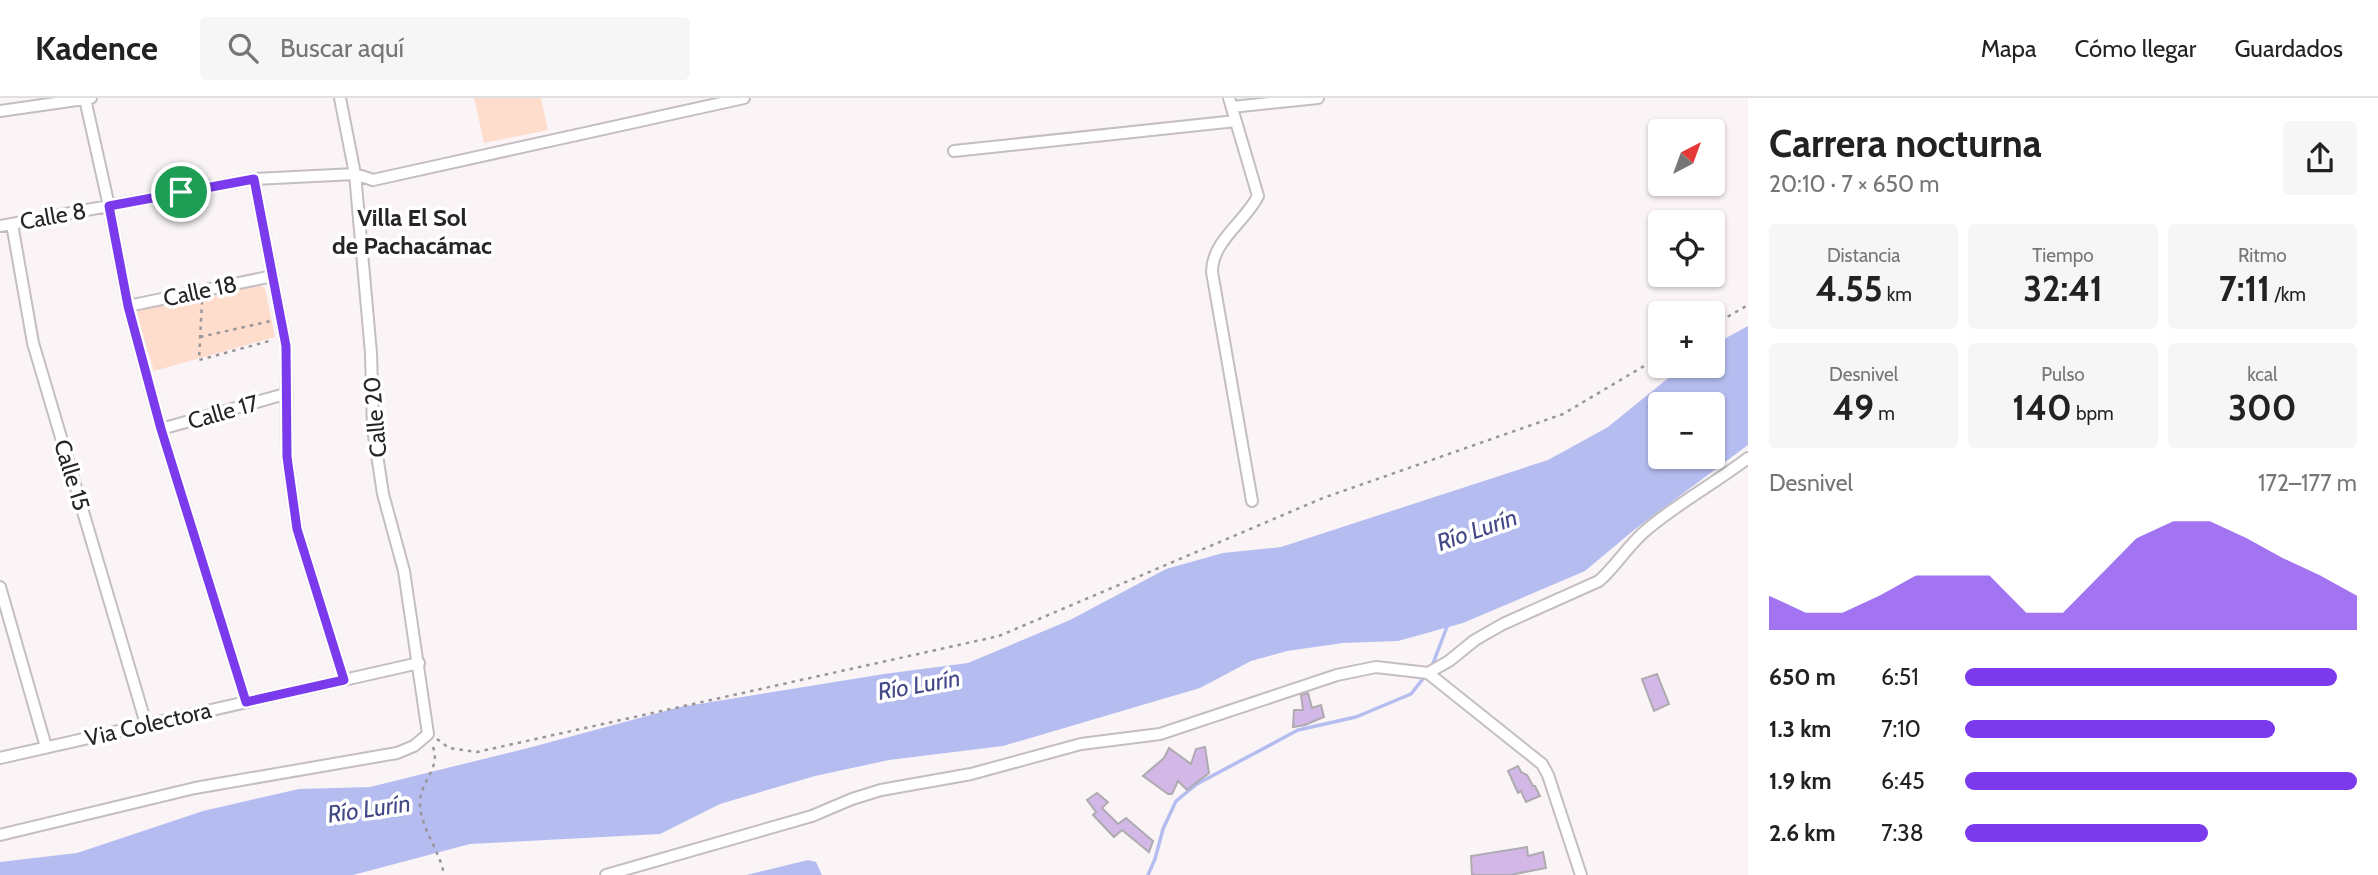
<!DOCTYPE html>
<html lang="es">
<head>
<meta charset="utf-8">
<style>
  body { margin:0; font-family:Cabin,sans-serif; background:#f6f6f6; color:#222; height:100vh; display:flex; flex-direction:column; font-size:26px; white-space:nowrap }
  * { box-sizing:border-box; margin:0 }
  p { font-size:23px; color:#767676 }
  .icon { flex:none; width:38px; height:38px; fill:none; stroke:currentColor; stroke-width:2; stroke-linecap:round; stroke-linejoin:round }
  .map { position:relative; flex:1; overflow:hidden }
  .drawer { display:flex; flex-direction:column; background:#fff; width:630px }
  .drawer>* { flex:none }
  .needle { width:46px; rotate:41deg }
  .fabs { position:absolute; left:1648px; top:21px; display:grid; gap:14px }
  .fabs a { display:grid; place-items:center; width:77px; height:77px; border-radius:7px; background:#fff; box-shadow:0 2px 5px #0004; font-size:35px }
  .pin { position:absolute; display:grid; place-items:center; width:60px; height:60px; color:#fff; margin:-30px; border:4px solid #fff; border-radius:50%; box-shadow:0 2px 7px #0007 }
  .round { display:grid; place-items:center; flex:none; width:74px; height:74px; border-radius:7px; background:#f6f6f6 }
  .headline { display:flex; align-items:center; justify-content:space-between; height:119px; padding:0 21px }
  h1 { font-size:38px; font-weight:800; line-height:52px }
  .metrics { display:grid; grid-template-columns:repeat(3,1fr); gap:10px; height:119px; padding:7px 21px }
  .metrics div { display:grid; align-content:center; border-radius:7px; background:#f6f6f6; text-align:center }
  .metrics b { font-size:35px; font-weight:800 }
  .metrics small { font-size:19px; font-weight:400 }
  .metrics p { font-size:19px }
  .chart { height:196px; padding:14px 21px }
  .chart p { display:flex; justify-content:space-between }
  .chart svg { width:100%; height:126px; margin-top:7px; fill:#7c3aed; opacity:.7 }
  ul { padding:0 21px; list-style:none; font-size:23px }
  li { display:grid; grid-template-columns:112px 84px 1fr; align-items:center; height:52px }
  li i { height:18px; border-radius:9px; background:#7c3aed }
  header { display:flex; align-items:center; gap:42px; box-sizing:border-box; height:98px; padding:0 35px; background:#fff; border-bottom:2px solid #e0e0e0 }
  header strong { font-size:33px }
  nav { display:flex; gap:38px; margin-inline-start:auto; font-size:24px }
  .search { width:490px; height:63px; background:#f6f6f6; display:flex; align-items:center; gap:18px; box-sizing:border-box; padding:0 24px; border-radius:7px; color:#767676; font-size:26px }
  main { display:flex; flex:1; min-height:0 }
  .map>svg:first-child { display:block }
  .green { fill:#feddcd }
  .water { fill:#b5bdf0; fill-rule:evenodd }
  .lines { fill:none; stroke-linecap:round; stroke-linejoin:round }
  .stream { stroke:#b5bdf0; stroke-width:3.5 }
  .building { fill:#d2b7e7; stroke:#aeabb0; stroke-width:2 }
  .minor-casing { stroke:#c4bec2; stroke-width:14 }
  .path { stroke:#9a9698; stroke-width:2.5; stroke-dasharray:3.5 5; stroke-linecap:butt }
  .minor { stroke:#fff; stroke-width:10 }
  .route-casing { stroke:#fff; stroke-width:14 }
  .route { stroke:#7c3aed; stroke-width:9 }
  .labels { text-anchor:middle; stroke-width:7; stroke-linejoin:round; paint-order:stroke }
  .street-label { font-size:23px; fill:#262425; stroke:#fff }
  .neighbourhood-label { font-size:24px; font-weight:bold; fill:#262425; stroke:#fff }
  .water-label { font-size:24px; font-style:italic; fill:#434887; stroke:#fff }
</style>
</head>
<body>
<header>
<strong>Kadence</strong>
<div class="search"><svg class="icon" aria-label="search" viewBox="0 0 24 24"><circle cx="10" cy="10" r="6"/><path d="M15 15l6 6"/></svg>Buscar aquí</div>
<nav><a>Mapa</a><a>Cómo llegar</a><a>Guardados</a></nav>
</header>
<main>
<div class="map">
<svg width="1748" height="777" viewBox="0 0 1748 777">
  <rect width="100%" height="100%" fill="#faf4f7"/>
  <!-- green -->
  <path class="green" d="M474,0H541L548,32L484,45Z
    M260,187L265,190L275,239L154,273L135,213L140,208Z"/>
  <!-- water -->
  <path class="water" d="M1748,228V347L1634,432L1585,473L1463,525L1398,543L1343,545L1287,553L1251,563L1200,590L1003,648L889,662L815,678L720,706L660,736L470,746L353,777H0V764L77,755L203,713L299,691L370,689L532,649L680,609L884,576L968,565L1070,522L1166,471L1223,455L1281,449L1548,362L1608,329L1683,268H1713V247ZM1661,306H1713V359H1661Z
    M808,762L816,764L822,777H746Z"/>
  <g class="lines">
    <!-- stream -->
    <path class="stream" d="M1432,568L1448,526
      M1148,777L1155,761L1163,731L1176,703L1197,686L1298,632L1356,619L1411,596L1426,577"/>
  </g>
  <!-- building -->
  <path class="building" d="M1657,576L1669,606L1654,613L1642,581Z
    M1308,595L1312,610L1321,607L1324,619L1305,627L1293,629L1294,612H1303L1301,597Z
    M1205,649L1209,675L1187,692L1178,683L1172,696H1168L1143,678L1164,660L1169,650L1191,666L1196,651Z
    M1518,668L1521,674L1527,677L1533,688H1535L1540,698L1526,704L1521,693L1518,695L1508,673Z
    M1097,695L1108,704L1102,710L1118,726L1126,720L1153,743L1149,754L1122,732L1114,739L1093,717L1096,714L1087,702Z
    M1527,749L1528,758L1543,754L1546,770L1510,777H1472L1471,758Z"/>
  <g class="lines">
    <defs>
      <path id="minor" d="M1229,0L1258,98C1245,124 1212,143 1212,174L1252,403
        M85,1L109,108L128,208L161,331L246,604
        M1232,9L1318,0
        M0,13L91,0
        M954,53L1236,23
        M254,81L286,248L287,359L297,431L344,582
        M12,126L33,245L146,626
        M0,128L254,81L355,76L373,82L744,0
        M128,208L273,178
        M161,331L285,296
        M0,489L46,649
        M1428,575L1542,666L1548,677L1581,777
        M0,660L419,565
        M0,737L195,690L397,655L414,648L428,636L404,473L383,396L373,331L371,255L355,76L340,0
        M606,777L812,718L852,701L881,692L971,676L1081,646L1160,636L1337,577L1376,569L1428,575L1449,563L1475,542L1503,526L1599,483C1616,468 1627,449 1644,434C1676,406 1714,386 1748,360"/>
    </defs>
    <!-- minor casing -->
    <use href="#minor" class="minor-casing"/>
    <!-- path -->
    <path class="path" d="M202,203L199,262L273,242
      M1713,227L1748,207
      M200,239L271,223
      M437,641L449,650L477,654L999,538L1323,400L1563,316L1661,258
      M433,649C441,671 420,683 420,705C420,730 440,752 444,777"/>
    <!-- minor -->
    <use href="#minor" class="minor"/>
  </g>
  <g class="lines">
    <defs>
      <path id="route" d="M254,81L286,248L287,359L297,431L344,582L246,604L161,331L128,208L109,108Z"/>
    </defs>
    <!-- route casing -->
    <use href="#route" class="route-casing"/>
    <!-- route -->
    <use href="#route" class="route"/>
  </g>
  <g class="labels">
    <!-- street labels -->
    <g class="street-label">
      <text transform="translate(53 118) rotate(-10)" y="8">Calle 8</text>
      <text transform="translate(200 193) rotate(-12)" y="8">Calle 18</text>
      <text transform="translate(223 314) rotate(-16)" y="8">Calle 17</text>
      <text transform="translate(375 319) rotate(-95)" y="8">Calle 20</text>
      <text transform="translate(72 377) rotate(73)" y="8">Calle 15</text>
      <text transform="translate(148 626) rotate(-13)" y="8">Via Colectora</text>
    </g>
    <!-- neighbourhood labels -->
    <g class="neighbourhood-label">
      <text x="412" y="128">Villa El Sol<tspan x="412" dy="28">de Pachacámac</tspan></text>
    </g>
    <!-- water labels -->
    <g class="water-label">
      <text transform="translate(1477 432) rotate(-19)" y="8">Río Lurín</text>
      <text transform="translate(919 587) rotate(-10)" y="8">Río Lurín</text>
      <text transform="translate(369 711) rotate(-8)" y="8">Río Lurín</text>
    </g>
  </g>
</svg>
<div class="fabs">
<a><svg class="needle" viewBox="-14 -14 28 28"><path d="M0-13l5 13h-10z" fill="#e53935"/><path d="M0 13l5-13h-10z" fill="#767676"/></svg></a>
<a><svg class="icon" aria-label="locate" viewBox="0 0 24 24"><circle cx="12" cy="12" r="6"/><path d="M12 2v4M12 18v4M2 12h4M18 12h4"/></svg></a>
<a>+</a>
<a>−</a>
</div>
<div class="pin" style="left:181px;top:94px;background:#1e9e55"><svg class="icon" aria-label="arrive" viewBox="0 0 24 24"><path d="M6 21V4h12l-3 4 3 4H6"/></svg></div>
</div>
<section class="drawer">
<div class="headline"><div><h1>Carrera nocturna</h1><p>20:10 · 7 × 650 m</p></div><a class="round"><svg class="icon" aria-label="share" viewBox="0 0 24 24"><path d="M12 15V3M7 8l5-5 5 5M5 13v7h14v-7"/></svg></a></div>
<div class="metrics">
<div><p>Distancia</p><b>4.55<small> km</small></b></div>
<div><p>Tiempo</p><b>32:41</b></div>
<div><p>Ritmo</p><b>7:11<small> /km</small></b></div>
</div>
<div class="metrics">
<div><p>Desnivel</p><b>49<small> m</small></b></div>
<div><p>Pulso</p><b>140<small> bpm</small></b></div>
<div><p>kcal</p><b>300</b></div>
</div>
<div class="chart"><p><span>Desnivel</span>172–177 m</p>
<svg viewBox="0 0 160 44" preserveAspectRatio="none"><path d="M0 44V32L10 38L20 38L30 32L40 25L50 25L60 25L70 38L80 38L90 25L100 12L110 6L120 6L130 12L140 19L150 25L160 32V44z"/></svg>
</div>
<ul>
<li><b>650 m</b>6:51<i style="width:95%"></i></li>
<li><b>1.3 km</b>7:10<i style="width:79%"></i></li>
<li><b>1.9 km</b>6:45<i style="width:100%"></i></li>
<li><b>2.6 km</b>7:38<i style="width:62%"></i></li>
</ul>
</section>
</main>
</body>
</html>
